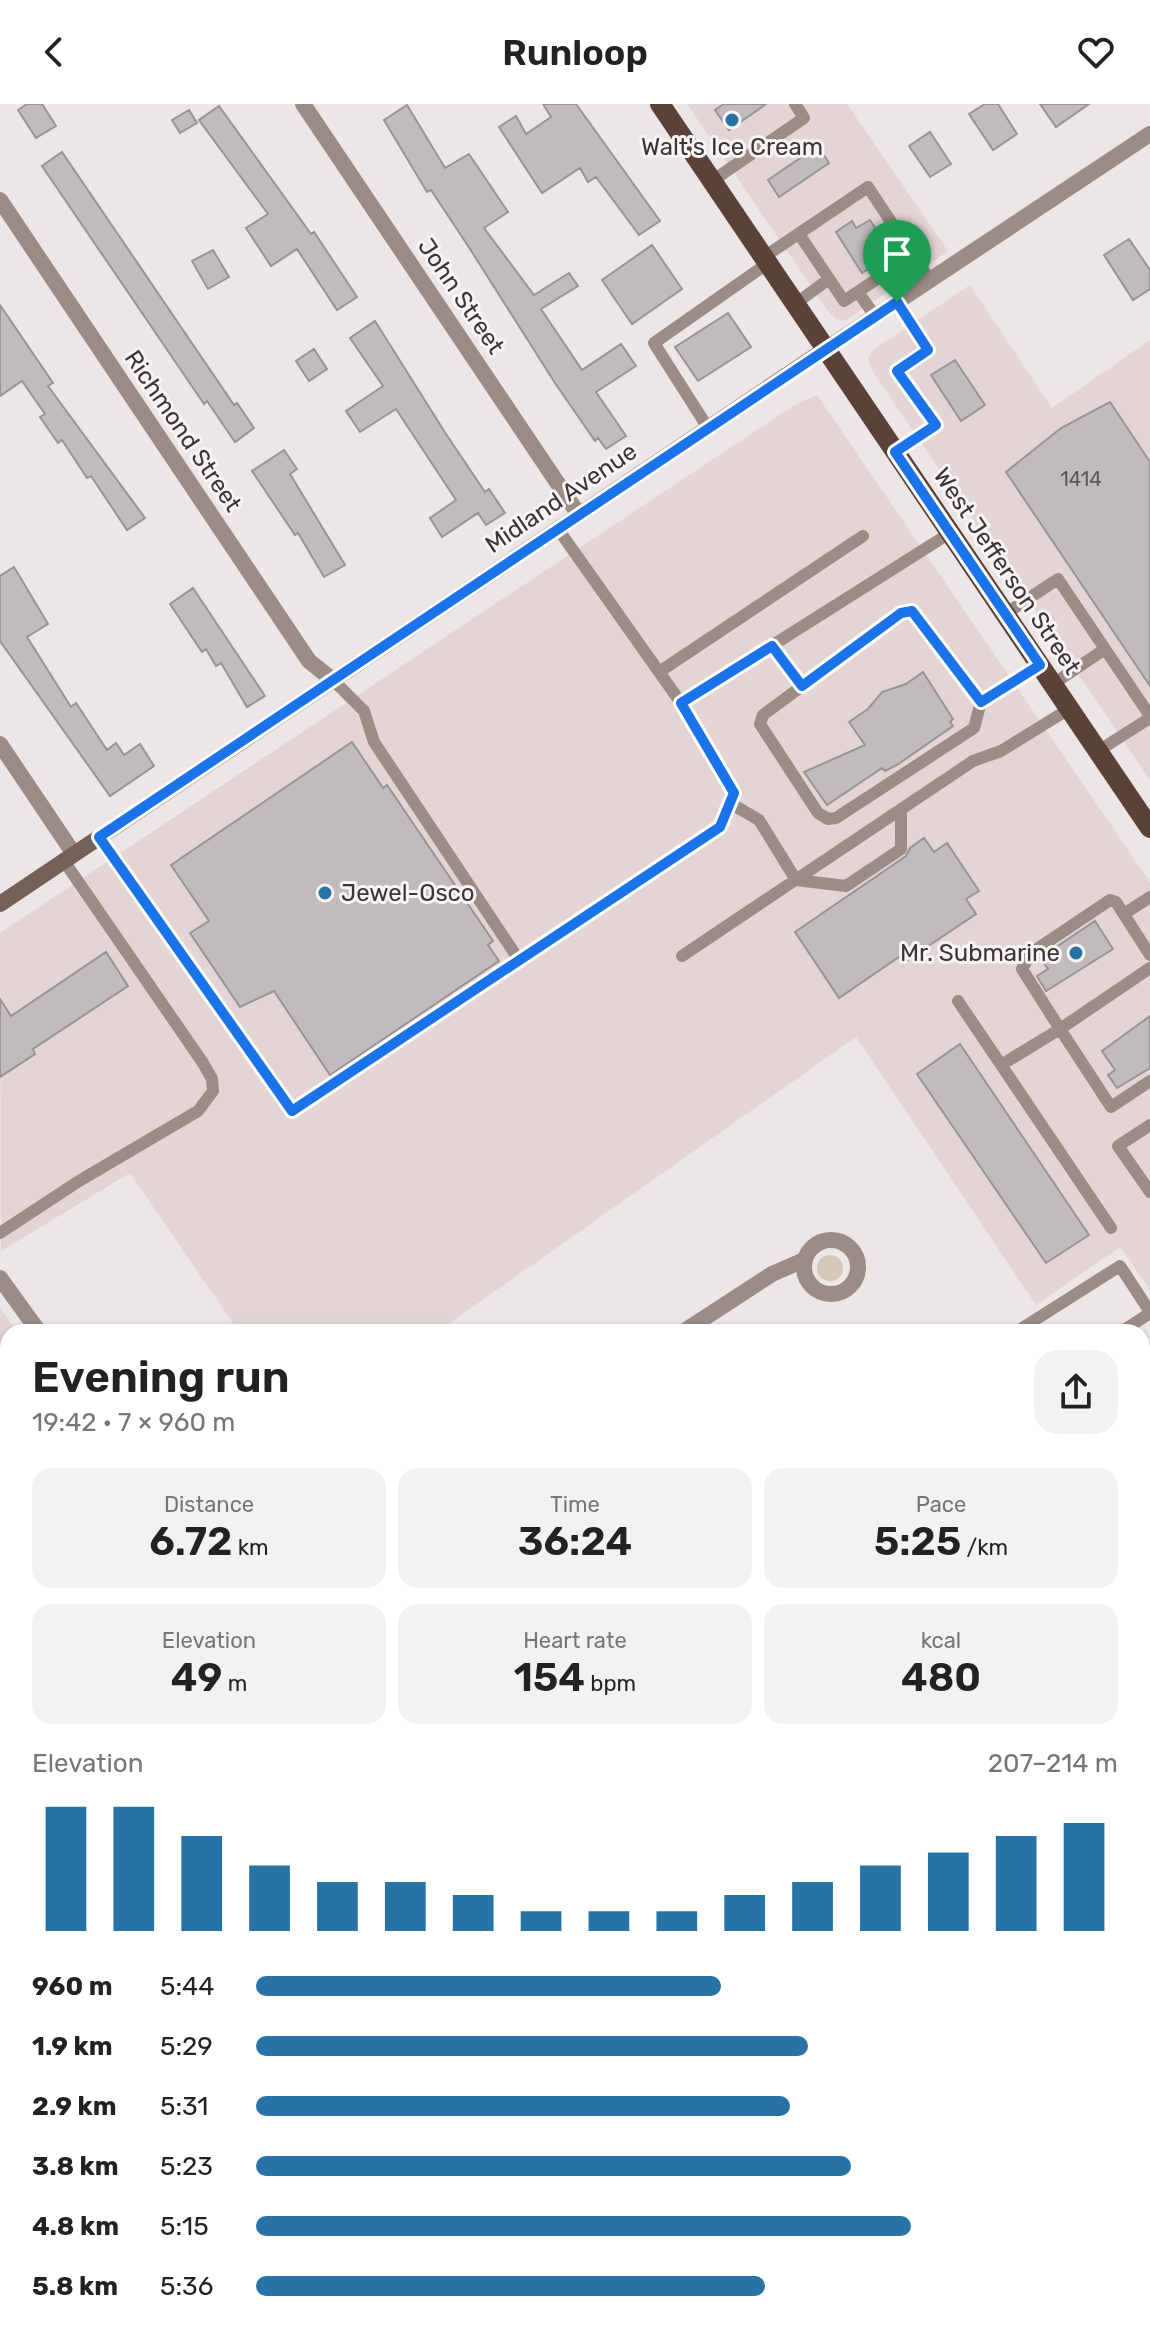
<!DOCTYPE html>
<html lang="en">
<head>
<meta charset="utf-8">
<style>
  body { margin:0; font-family:Rubik,sans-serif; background:#f2f2f2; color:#222; height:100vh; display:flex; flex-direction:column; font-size:30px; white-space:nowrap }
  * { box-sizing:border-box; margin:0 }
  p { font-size:26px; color:#767676 }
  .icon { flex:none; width:44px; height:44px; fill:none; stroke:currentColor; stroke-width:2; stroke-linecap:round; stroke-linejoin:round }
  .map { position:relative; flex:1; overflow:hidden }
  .drawer { position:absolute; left:0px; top:1220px; width:1150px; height:1010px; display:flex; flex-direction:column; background:#fff; border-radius:24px 24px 0 0; box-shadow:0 2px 6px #0004 }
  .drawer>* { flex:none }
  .pin { position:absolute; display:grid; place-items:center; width:68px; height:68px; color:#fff; margin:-82px -34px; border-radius:50% 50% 50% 0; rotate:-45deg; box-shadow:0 0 8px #0007 }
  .pin .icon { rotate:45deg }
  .round { display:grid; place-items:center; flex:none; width:84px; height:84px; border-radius:24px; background:#f2f2f2 }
  .head { display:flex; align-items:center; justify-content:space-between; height:136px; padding:0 32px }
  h1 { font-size:44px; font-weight:600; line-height:60px }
  .figures { display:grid; grid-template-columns:repeat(3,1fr); gap:12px; height:136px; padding:8px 32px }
  .figures div { display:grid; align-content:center; border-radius:20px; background:#f2f2f2; text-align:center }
  .figures b { font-size:40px; font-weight:600 }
  .figures small { font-size:22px; font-weight:400 }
  .figures p { font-size:22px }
  .chart { height:224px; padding:16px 32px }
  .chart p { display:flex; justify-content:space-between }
  .chart svg { width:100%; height:144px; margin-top:8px; stroke:#2773a6; stroke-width:6 }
  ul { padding:0 32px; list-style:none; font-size:26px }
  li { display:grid; grid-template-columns:128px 96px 1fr; align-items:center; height:60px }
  li i { height:20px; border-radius:10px; background:#2773a6 }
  header { display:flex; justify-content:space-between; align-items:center; height:104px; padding:0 32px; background:#fff; font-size:36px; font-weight:600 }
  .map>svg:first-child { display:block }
  .built { fill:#e4d5d5 }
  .green { fill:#d6c8b8 }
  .building { fill:#c0bbbd; stroke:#989495; stroke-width:2 }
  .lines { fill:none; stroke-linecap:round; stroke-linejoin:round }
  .service { stroke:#9b8c86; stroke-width:12 }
  .minor { stroke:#9b8c86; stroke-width:16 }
  .tertiary { stroke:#9b8c86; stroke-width:16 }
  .secondary { stroke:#756058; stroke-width:16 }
  .primary { stroke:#5a4238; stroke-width:20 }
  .route-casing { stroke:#fff; stroke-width:16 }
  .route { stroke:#1a73e8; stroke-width:10 }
  .poi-dot { fill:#2773a6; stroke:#f9f3f3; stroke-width:3 }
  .labels { text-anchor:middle; stroke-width:6; stroke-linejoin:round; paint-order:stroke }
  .number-label { font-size:20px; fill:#5a5758 }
  .poi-label { font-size:24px; fill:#383636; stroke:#f9f3f3 }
  .street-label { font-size:24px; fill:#383636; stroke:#f9f3f3 }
</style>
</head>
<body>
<header><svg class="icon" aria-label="back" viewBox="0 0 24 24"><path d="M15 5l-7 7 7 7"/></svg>Runloop<svg class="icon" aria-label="heart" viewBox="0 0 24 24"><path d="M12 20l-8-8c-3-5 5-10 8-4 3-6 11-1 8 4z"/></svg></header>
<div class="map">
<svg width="1150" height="2229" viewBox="0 0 1150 2229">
  <rect width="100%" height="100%" fill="#ece6e6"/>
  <!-- built -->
  <path class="built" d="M687,0H847L948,147L848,215L838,217L830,210Z
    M970,181L1052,304L1150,236V676L871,265L868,253L873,246Z
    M817,291L1150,778V1186L1120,1143L1036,1201L856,933L437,1228H239L130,1069L1,1147L0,829L793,302Z
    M0,1203L17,1228H8V1497L0,1502Z
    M1150,1502V1648L1142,1636V1507Z"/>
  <!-- green -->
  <path class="green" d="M817 1164a13 13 0 1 1 26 0a13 13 0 1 1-26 0Z
    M0,2205L8,2209V2222H32L44,2229H0Z"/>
  <!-- building -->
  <path class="building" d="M27,0H42L56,22L36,34L18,6Z
    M543,0H576L660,117L639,131L596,73L588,78L580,64L542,89L499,23L516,12L526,30L551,13Z
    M724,0H766L729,26L715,6Z
    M985,0H998L1017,30L993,46L969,10Z
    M1040,0H1089L1056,23Z
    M407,1L445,64L469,50L508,108L484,124L534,191L569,169L578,182L541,205L582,266L621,240L636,262L596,288L626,332L606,345L598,334L595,337L555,279L470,145L431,86L427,88L384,16Z
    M219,2L311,130L314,128L357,193L337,206L297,145L271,162L246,124L268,110L199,16Z
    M189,6L197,19L180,29L172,16Z
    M930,28L951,60L930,73L909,42Z
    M818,42L829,59L779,93L768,76Z
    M62,48L234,301L237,299L254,324L235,338L207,297L204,300L42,62Z
    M870,116L892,149L862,169L836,128L852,117L856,124Z
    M1129,135L1150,166V185L1133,196L1104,151Z
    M652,141L682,185L632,220L602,176Z
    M213,146L229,173L208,185L192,157Z
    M0,201L53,279L48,282L145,414L127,426L91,372L87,374L62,336L58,339L40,313L45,310L22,277L0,292Z
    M728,209L751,243L698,277L675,243Z
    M375,217L446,330L485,388L489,385L505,409L486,421L478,409L442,433L430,414L456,396L396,305L360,328L346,307L383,282L350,234Z
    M314,245L327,265L309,277L296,257Z
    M955,256L985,301L961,317L931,271Z
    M1110,298L1150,358V582L1006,368L1061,324Z
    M284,346L297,365L290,370L345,461L324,473L298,429L295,431L252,367Z
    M14,463L48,520L27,533L71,603L76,599L107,646L116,639L124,651L140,640L154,662L110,692L0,537V472Z
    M193,484L265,592L247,603L221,559L216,562L206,545L202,548L170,500Z
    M923,568L953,615L950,618L953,622L897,661L885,667L882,664L827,701L804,668L865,641L849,618L868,605L882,588L906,580Z
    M352,638L383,684L387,681L493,837L488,841L499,857L330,971L274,887L240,903L190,829L209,817L171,761Z
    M924,734L934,748L947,739L979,787L966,795L976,810L903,859L899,853L839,894L795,828L906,752L910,744Z
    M1095,817L1113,845L1046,887L1037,872L1048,865L1040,854Z
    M106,848L128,882L33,945L35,950L0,973V895L11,912Z
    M1150,912V964L1117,984L1108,971L1115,966L1102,947Z
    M960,940L1089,1131L1046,1159L917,970Z"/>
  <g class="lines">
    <!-- service -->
    <path class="service" d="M712,77L804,14L795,0
      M913,151L930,176
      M764,153L868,83L913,151L844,197L799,130
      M890,167L906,192
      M858,188L875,212
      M795,200L829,175
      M708,324L654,239L768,159
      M895,348L936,321L897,267L928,246L897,198
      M558,425L681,599L950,429
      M1005,510L1058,475L1150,612
      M772,542L802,582
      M659,568L863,432
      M334,577L364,607L374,638L519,856L720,723L734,689L681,599
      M1053,580L1105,545
      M981,598L974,624L836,714L828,715L818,709L760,620L763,611L901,509L912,507L920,516L981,598L1040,561
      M1098,647L1150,614
      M730,699L759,716L796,776L846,782L901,745V705
      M99,733L292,1007L519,856
      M1124,810L1150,793
      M682,852L973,657L1001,647L1069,605
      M1150,864L1060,925L1111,1003L1150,977
      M958,897L1111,1124
      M1001,961L1060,925L1022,865L1031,849L1110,796L1116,798L1150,851
      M1150,1021L1118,1042L1150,1088
      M0,1129L79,1077L198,1007L213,987L212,975L203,959L64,757
      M1016,1228L1120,1162L1150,1208
      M1121,1228L1150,1209
      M1142,1281L1150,1275
      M0,1305L8,1317
      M0,1380L8,1374
      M0,1437L8,1431
      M1142,1443L1150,1455
      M1142,1535L1150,1548
      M1142,1885L1150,1891
      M1142,2078L1150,2090"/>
    <!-- minor -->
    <path class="minor" d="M303,0L579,411
      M0,96L309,557L334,577
      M0,640L74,750
      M804 1163a27 27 0 1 1 54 0a27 27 0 1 1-54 0Z
      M0,1174L39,1228
      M683,1228L772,1170L804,1156
      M1142,1486L1150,1481
      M0,1758H8
      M0,2062L8,2061
      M215,2222L219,2229
      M538,2222L543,2229
      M738,2222L743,2229
      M1055,2222L1060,2229"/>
    <!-- tertiary -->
    <path class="tertiary" d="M826,245L1150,30"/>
    <!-- secondary -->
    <path class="secondary" d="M0,800L826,245"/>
    <!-- primary -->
    <path class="primary" d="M660,0L1150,724"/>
  </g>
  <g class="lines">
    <defs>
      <path id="route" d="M897,198L928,246L897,267L936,321L895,348L1040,561L981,598L912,507L901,509L802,582L772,542L681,599L734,689L720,723L292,1007L99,733Z"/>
    </defs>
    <!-- route casing -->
    <use href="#route" class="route-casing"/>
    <!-- route -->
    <use href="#route" class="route"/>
  </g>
  <!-- markers -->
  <g class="poi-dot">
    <circle cx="732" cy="16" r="8"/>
    <circle cx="325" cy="789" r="8"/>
    <circle cx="1076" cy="849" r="8"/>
  </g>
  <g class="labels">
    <!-- number labels -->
    <g class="number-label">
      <text x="1081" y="382">1414</text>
    </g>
    <!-- poi labels -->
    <g class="poi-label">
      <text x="732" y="51">Walt's Ice Cream</text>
      <text x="341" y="797" text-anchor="start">Jewel-Osco</text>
      <text x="1060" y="857" text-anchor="end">Mr. Submarine</text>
    </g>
    <!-- street labels -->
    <g class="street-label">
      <text transform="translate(461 192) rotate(56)" y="8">John Street</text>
      <text transform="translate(183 327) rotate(56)" y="8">Richmond Street</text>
      <text transform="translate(561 394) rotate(-34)" y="8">Midland Avenue</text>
      <text transform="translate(1007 467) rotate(56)" y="8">West Jefferson Street</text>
    </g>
  </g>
</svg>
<div class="pin" style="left:897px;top:198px;background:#1e9e55"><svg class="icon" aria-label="arrive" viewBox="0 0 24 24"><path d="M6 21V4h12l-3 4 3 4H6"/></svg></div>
<section class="drawer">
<div class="head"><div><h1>Evening run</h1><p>19:42 · 7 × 960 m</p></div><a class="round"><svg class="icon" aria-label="share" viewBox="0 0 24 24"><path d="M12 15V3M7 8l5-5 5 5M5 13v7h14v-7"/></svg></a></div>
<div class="figures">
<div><p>Distance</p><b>6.72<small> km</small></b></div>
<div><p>Time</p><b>36:24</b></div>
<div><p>Pace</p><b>5:25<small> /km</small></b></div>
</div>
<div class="figures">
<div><p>Elevation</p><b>49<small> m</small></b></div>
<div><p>Heart rate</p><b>154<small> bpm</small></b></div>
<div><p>kcal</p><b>480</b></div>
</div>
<div class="chart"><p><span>Elevation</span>207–214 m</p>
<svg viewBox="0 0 160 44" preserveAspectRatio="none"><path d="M5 44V6M15 44V6M25 44V15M35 44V24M45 44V29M55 44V29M65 44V33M75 44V38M85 44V38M95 44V38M105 44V33M115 44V29M125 44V24M135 44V20M145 44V15M155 44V11"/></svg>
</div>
<ul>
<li><b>960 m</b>5:44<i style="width:54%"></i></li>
<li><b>1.9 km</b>5:29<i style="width:64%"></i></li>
<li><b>2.9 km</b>5:31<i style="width:62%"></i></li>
<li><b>3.8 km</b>5:23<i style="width:69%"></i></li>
<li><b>4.8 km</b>5:15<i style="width:76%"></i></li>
<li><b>5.8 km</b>5:36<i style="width:59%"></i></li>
</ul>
</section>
</div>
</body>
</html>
